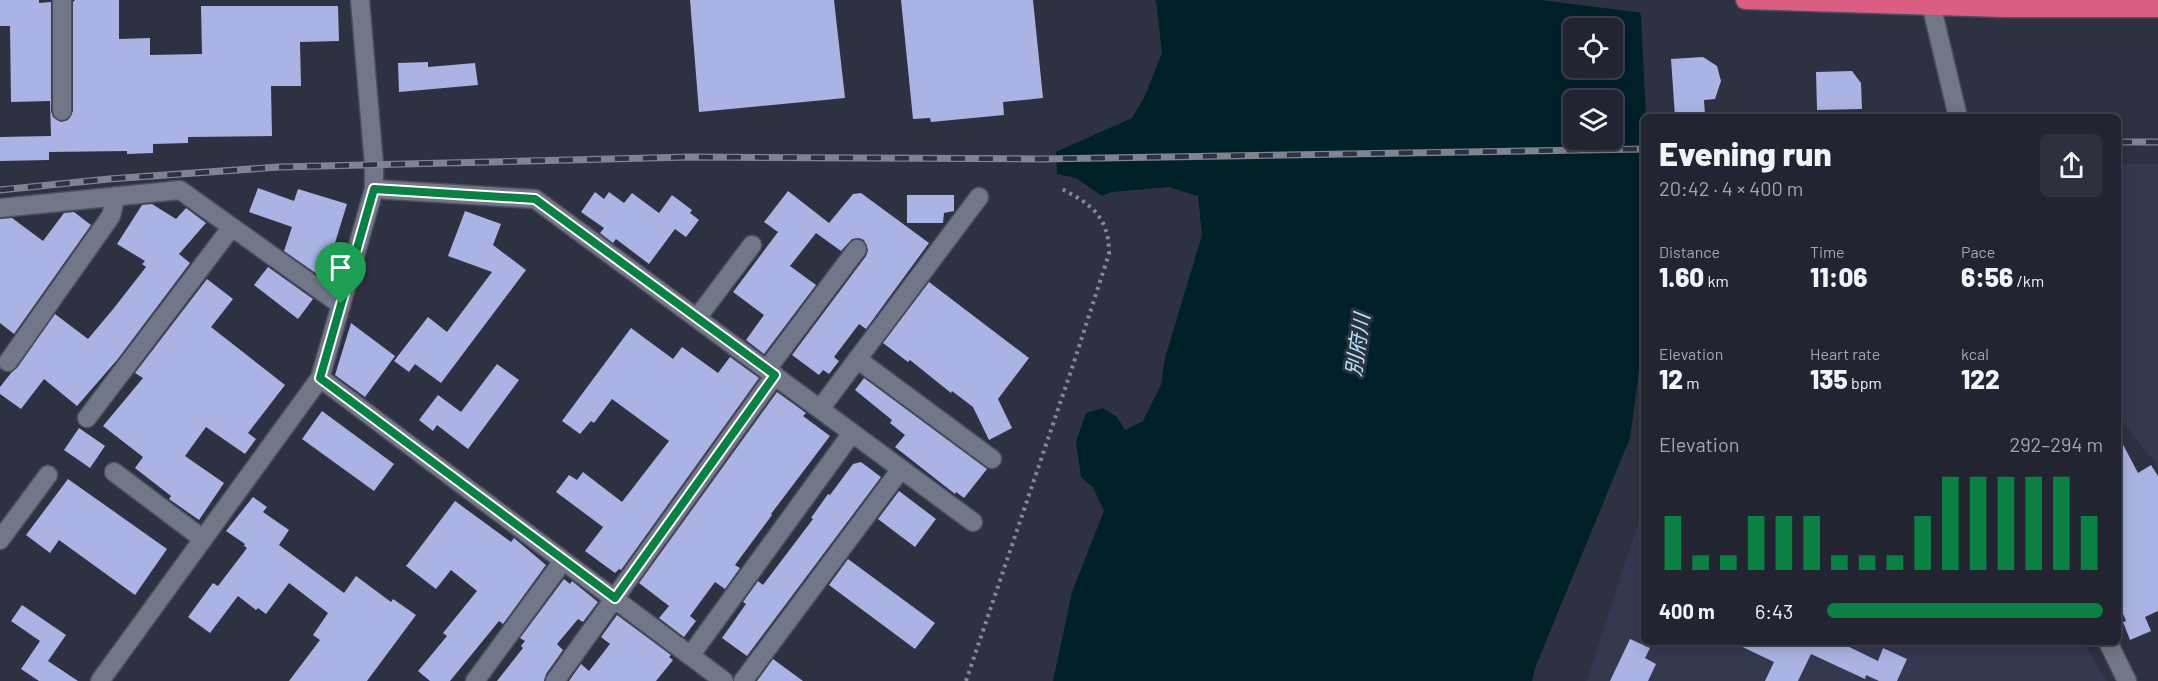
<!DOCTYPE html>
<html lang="en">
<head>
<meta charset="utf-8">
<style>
  body { margin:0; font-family:Barlow,"Noto Sans JP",sans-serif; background:#2e313d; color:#f1f3f6; height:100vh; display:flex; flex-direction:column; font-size:22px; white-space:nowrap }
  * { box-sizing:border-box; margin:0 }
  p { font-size:20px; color:#a2a5ab }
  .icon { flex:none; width:33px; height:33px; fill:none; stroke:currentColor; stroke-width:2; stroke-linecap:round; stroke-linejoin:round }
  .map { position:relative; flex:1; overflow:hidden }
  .sheet { position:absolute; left:1641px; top:114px; width:480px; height:531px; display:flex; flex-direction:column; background:#222531; border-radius:9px; box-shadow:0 3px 15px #0003,0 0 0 2px #3f424d }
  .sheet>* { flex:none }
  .buttons { position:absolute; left:1563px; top:18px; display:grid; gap:12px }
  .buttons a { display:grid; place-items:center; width:60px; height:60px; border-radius:9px; background:#222531; box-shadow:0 3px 15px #0003,0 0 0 2px #3f424d; font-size:30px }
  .pin { position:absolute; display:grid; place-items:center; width:51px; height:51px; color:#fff; margin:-62px -26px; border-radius:50% 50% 50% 0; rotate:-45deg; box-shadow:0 0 6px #0007 }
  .pin .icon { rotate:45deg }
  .round { display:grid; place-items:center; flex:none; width:63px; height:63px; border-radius:9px; background:#2e313d }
  .summary { display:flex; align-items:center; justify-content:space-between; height:102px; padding:0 18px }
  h1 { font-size:33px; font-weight:800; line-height:45px }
  .figures { display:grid; grid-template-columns:repeat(3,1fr); gap:9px; height:102px; padding:6px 18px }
  .figures div { display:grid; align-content:center }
  .figures b { font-size:26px; font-weight:800 }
  .figures small { font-size:16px; font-weight:400 }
  .figures p { font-size:16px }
  .chart { height:168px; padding:12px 18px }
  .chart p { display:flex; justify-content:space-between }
  .chart svg { width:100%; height:108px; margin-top:6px; stroke:#0b8043; stroke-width:6 }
  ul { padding:0 18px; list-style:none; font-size:20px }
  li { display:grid; grid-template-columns:96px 72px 1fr; align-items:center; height:45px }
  li i { height:15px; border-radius:8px; background:#0b8043 }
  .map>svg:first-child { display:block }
  .built { fill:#353950 }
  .water { fill:#00202a; fill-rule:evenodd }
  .pier { fill:#2e3141 }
  .building { fill:#aab3e3 }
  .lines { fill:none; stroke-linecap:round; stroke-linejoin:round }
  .street-casing { stroke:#4b4e5c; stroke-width:21 }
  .secondary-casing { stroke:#4b4e5c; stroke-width:21 }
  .highway-casing { stroke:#4b4e5c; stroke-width:21 }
  .path { stroke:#858895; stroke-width:4; stroke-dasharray:3 4.5; stroke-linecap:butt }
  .street { stroke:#727689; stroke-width:18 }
  .secondary { stroke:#727689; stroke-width:18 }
  .highway { stroke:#da5d82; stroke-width:18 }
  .rail-casing { stroke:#808390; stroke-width:7 }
  .rail { stroke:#2e3141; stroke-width:4.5; stroke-dasharray:14; stroke-linecap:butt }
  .route-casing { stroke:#fff; stroke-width:12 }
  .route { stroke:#0b8043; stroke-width:8 }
  .labels { text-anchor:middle; stroke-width:6; stroke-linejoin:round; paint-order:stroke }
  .water-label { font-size:21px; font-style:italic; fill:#b1e6f9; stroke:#2e3141 }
</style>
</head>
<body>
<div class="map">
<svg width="2158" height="681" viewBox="0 0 2158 681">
  <rect width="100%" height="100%" fill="#2e3141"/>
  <!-- built -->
  <path class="built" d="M2118,164H2158V467L2118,415Z
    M1644,504V642H2084L2106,681H1587Z"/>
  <!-- water -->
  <path class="water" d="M1156,0H1638L1641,17L1646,117H1644V332L1630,438L1535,668L1532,681H1053L1072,592L1104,511L1093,487L1081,477L1076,442L1086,413L1103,408L1117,417L1125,430L1143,421L1161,385L1165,358L1202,235L1198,196L1169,187L1112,192L1102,196L1076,178L1057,174L1056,152L1132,118L1144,98L1162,53ZM1574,28H1612V68H1574ZM1574,100H1612V140H1574Z"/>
  <!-- pier -->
  <path class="pier" d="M1541,0H1641L1643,13Z"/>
  <!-- building -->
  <path class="building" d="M0,0H39V3L51,2V111L53,117L61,122L68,120L73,111V2L75,0H119V39L150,38V55L202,54L201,6H338L339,41L300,42L301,86H271L272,136L188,137V143L153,144V153L127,154V151L49,152V160L0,161V137L51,136L50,101L11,102L10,26H0Z
    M690,0H834L845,98L699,112Z
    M901,0H1033L1043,98L1003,102L1004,115L931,122L930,118L913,119Z
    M1703,57L1717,66L1721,81L1715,99L1704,100L1705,115L1675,117L1671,59Z
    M428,62V67L475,63L478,85L399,92L398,63Z
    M1852,71L1861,83L1862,109L1817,110L1816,72Z
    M258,188L294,201L298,189L347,204L331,256L340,259L332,279L329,278L327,281L284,251L292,227L249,212Z
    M788,191L829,223L853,194L861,193L929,243L866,329L859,324L834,357L839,361L829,374L823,370L819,375L792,355L866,256L868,250L864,240L859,238L852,239L841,251L816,233L790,266L816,285L764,354L746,340L764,315L733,292L778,232L764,222Z
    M595,192L604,199L609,192L624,203L632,193L659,213L672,195L692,210L690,213L699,220L686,237L675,229L649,264L616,239L613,243L600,233L604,228L581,212Z
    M907,195H954V211L944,213L943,223H907Z
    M152,204L176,219L186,208L206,223L179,254L190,263L117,360L77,406L44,379L21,409L0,394V387L11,373L17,368L55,314L88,339L114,308L146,267L142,264L145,261L117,244L142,205Z
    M465,211L501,224L493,245L526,270L441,383L415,364L409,372L394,361L428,317L447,332L492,272L448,256Z
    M74,212L91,225L14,334L0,323V219L12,218L43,241L64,213Z
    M268,267L313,299L298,319L254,285Z
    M207,279L233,299L211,327L285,385L248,433L256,439L245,454L206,427L185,456L224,483L199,520L169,499L171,496L135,468L143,457L103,426L143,378L135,373Z
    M929,282L1029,358L998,399L1012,428L989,440L973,407L952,391L951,393L910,360L908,362L883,343Z
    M351,323L395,356L365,397L335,375Z
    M631,328L673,359L682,347L718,373L730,357L759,378L621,570L619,569L615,573L585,551L603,527L556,492L569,475L577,480L583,472L622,502L669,441L612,399L594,423L591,421L580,434L562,421Z
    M497,364L519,380L468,449L437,425L433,431L419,420L438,395L461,412Z
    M864,378L987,469L964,498L956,492L955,494L895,447L905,435L890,423L892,420L855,390Z
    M777,392L806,413L803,416L830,436L771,514L772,515L735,565L740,568L725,589L715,582L690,616L696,621L684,637L659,618L669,606L639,583Z
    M322,411L394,464L374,491L302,439Z
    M79,428L105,446L90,468L64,450Z
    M2118,435L2138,473L2151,465L2158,476V611L2145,617L2151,631L2130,640L2123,622L2126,621L2118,602Z
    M861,462L881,477L747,656L722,638L746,604L743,602L758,581L763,585L813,519L811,518L828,494L830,495L853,464Z
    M68,479L167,549L135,595L59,540L50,553L26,535Z
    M899,491L936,519L915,547L878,519Z
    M253,497L267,507L263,512L289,530L279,545L344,593L356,576L391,602L393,599L416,615L367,681H289L320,640L313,635L328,613L289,583L266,614L258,608L256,610L238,596L210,633L188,617L213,583L218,586L247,548L244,546L245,544L226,531Z
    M455,501L511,542L514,538L546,565L503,624L499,621L450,681H430L418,671L447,636L443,633L477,591L451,570L436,589L406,566Z
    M848,559L935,623L915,649L829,585Z
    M564,579L570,584L572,581L598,602L583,622L578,619L557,644L563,650L546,674L544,681H497L523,648L521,646L525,641L520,638Z
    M22,605L66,635L48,661L78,681H39L21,669L40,641L11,621Z
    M617,615L671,655L669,657L673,660L656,681H569L581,664L589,671L610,644L601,637Z
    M1630,639L1650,648L1645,658L1656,664L1648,681H1610Z
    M1732,642H1839L1878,661L1883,648L1907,659L1897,681H1879L1866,675L1865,679L1811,654L1798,681H1765L1774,662Z
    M773,659L803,681H757Z"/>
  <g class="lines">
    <defs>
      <path id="street" d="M62,111V0
        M374,189L535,199L973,522
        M0,208L180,190L341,305
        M697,318L752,245
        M857,359L992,459
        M8,362L111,216L116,196
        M767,369L857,249
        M320,378L724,681
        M820,409L979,197
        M87,418L231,228
        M114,472L203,539
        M0,540L48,475
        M690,656L852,433
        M475,681L563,561
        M555,681L775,375
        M743,681L901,469"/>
      <path id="secondary" d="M1930,0L1958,117
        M2108,642L2127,681
        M100,681L320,378L374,189V165L360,0"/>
      <path id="highway" d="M1745,0L2003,8H2158"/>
    </defs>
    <!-- street casing -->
    <use href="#street" class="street-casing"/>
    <!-- secondary casing -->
    <use href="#secondary" class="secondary-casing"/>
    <!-- highway casing -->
    <use href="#highway" class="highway-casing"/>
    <!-- path -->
    <path class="path" d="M966,681L1072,368L1109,254C1109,216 1091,204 1060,188"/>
    <!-- street -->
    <use href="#street" class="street"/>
    <!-- secondary -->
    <use href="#secondary" class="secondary"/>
    <!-- highway -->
    <use href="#highway" class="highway"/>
    <defs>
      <path id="rail" d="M2118,142H2158
        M0,190L109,179L279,167L690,157L1040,159L1644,149"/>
    </defs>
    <!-- rail casing -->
    <use href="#rail" class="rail-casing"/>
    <!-- rail -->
    <use href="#rail" class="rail"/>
  </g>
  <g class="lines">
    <defs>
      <path id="route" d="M374,189L535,199L775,375L615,598L320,378Z"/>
    </defs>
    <!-- route casing -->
    <use href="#route" class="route-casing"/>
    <!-- route -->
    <use href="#route" class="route"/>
  </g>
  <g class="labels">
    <!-- water labels -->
    <g class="water-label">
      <text transform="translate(1358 345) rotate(-82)" y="7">別府川</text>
    </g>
  </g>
</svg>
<div class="buttons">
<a><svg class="icon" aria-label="locate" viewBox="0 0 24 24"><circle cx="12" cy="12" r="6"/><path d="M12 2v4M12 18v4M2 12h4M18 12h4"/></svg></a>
<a><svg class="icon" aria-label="layers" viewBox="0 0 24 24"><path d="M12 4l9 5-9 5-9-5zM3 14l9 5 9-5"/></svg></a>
</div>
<div class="pin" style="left:341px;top:304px;background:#1e9e55"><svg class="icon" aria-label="arrive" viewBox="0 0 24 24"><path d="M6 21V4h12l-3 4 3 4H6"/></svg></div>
<section class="sheet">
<div class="summary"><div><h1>Evening run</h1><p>20:42 · 4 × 400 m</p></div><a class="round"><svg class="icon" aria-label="share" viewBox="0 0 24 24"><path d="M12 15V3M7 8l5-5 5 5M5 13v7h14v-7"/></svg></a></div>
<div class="figures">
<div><p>Distance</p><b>1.60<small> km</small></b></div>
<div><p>Time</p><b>11:06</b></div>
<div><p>Pace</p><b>6:56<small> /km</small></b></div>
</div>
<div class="figures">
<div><p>Elevation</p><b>12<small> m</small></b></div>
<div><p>Heart rate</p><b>135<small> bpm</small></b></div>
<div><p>kcal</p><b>122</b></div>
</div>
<div class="chart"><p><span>Elevation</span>292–294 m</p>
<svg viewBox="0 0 160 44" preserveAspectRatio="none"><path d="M5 44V22M15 44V38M25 44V38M35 44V22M45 44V22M55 44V22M65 44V38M75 44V38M85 44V38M95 44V22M105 44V6M115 44V6M125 44V6M135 44V6M145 44V6M155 44V22"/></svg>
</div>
<ul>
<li><b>400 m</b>6:43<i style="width:100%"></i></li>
</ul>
</section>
</div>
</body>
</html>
